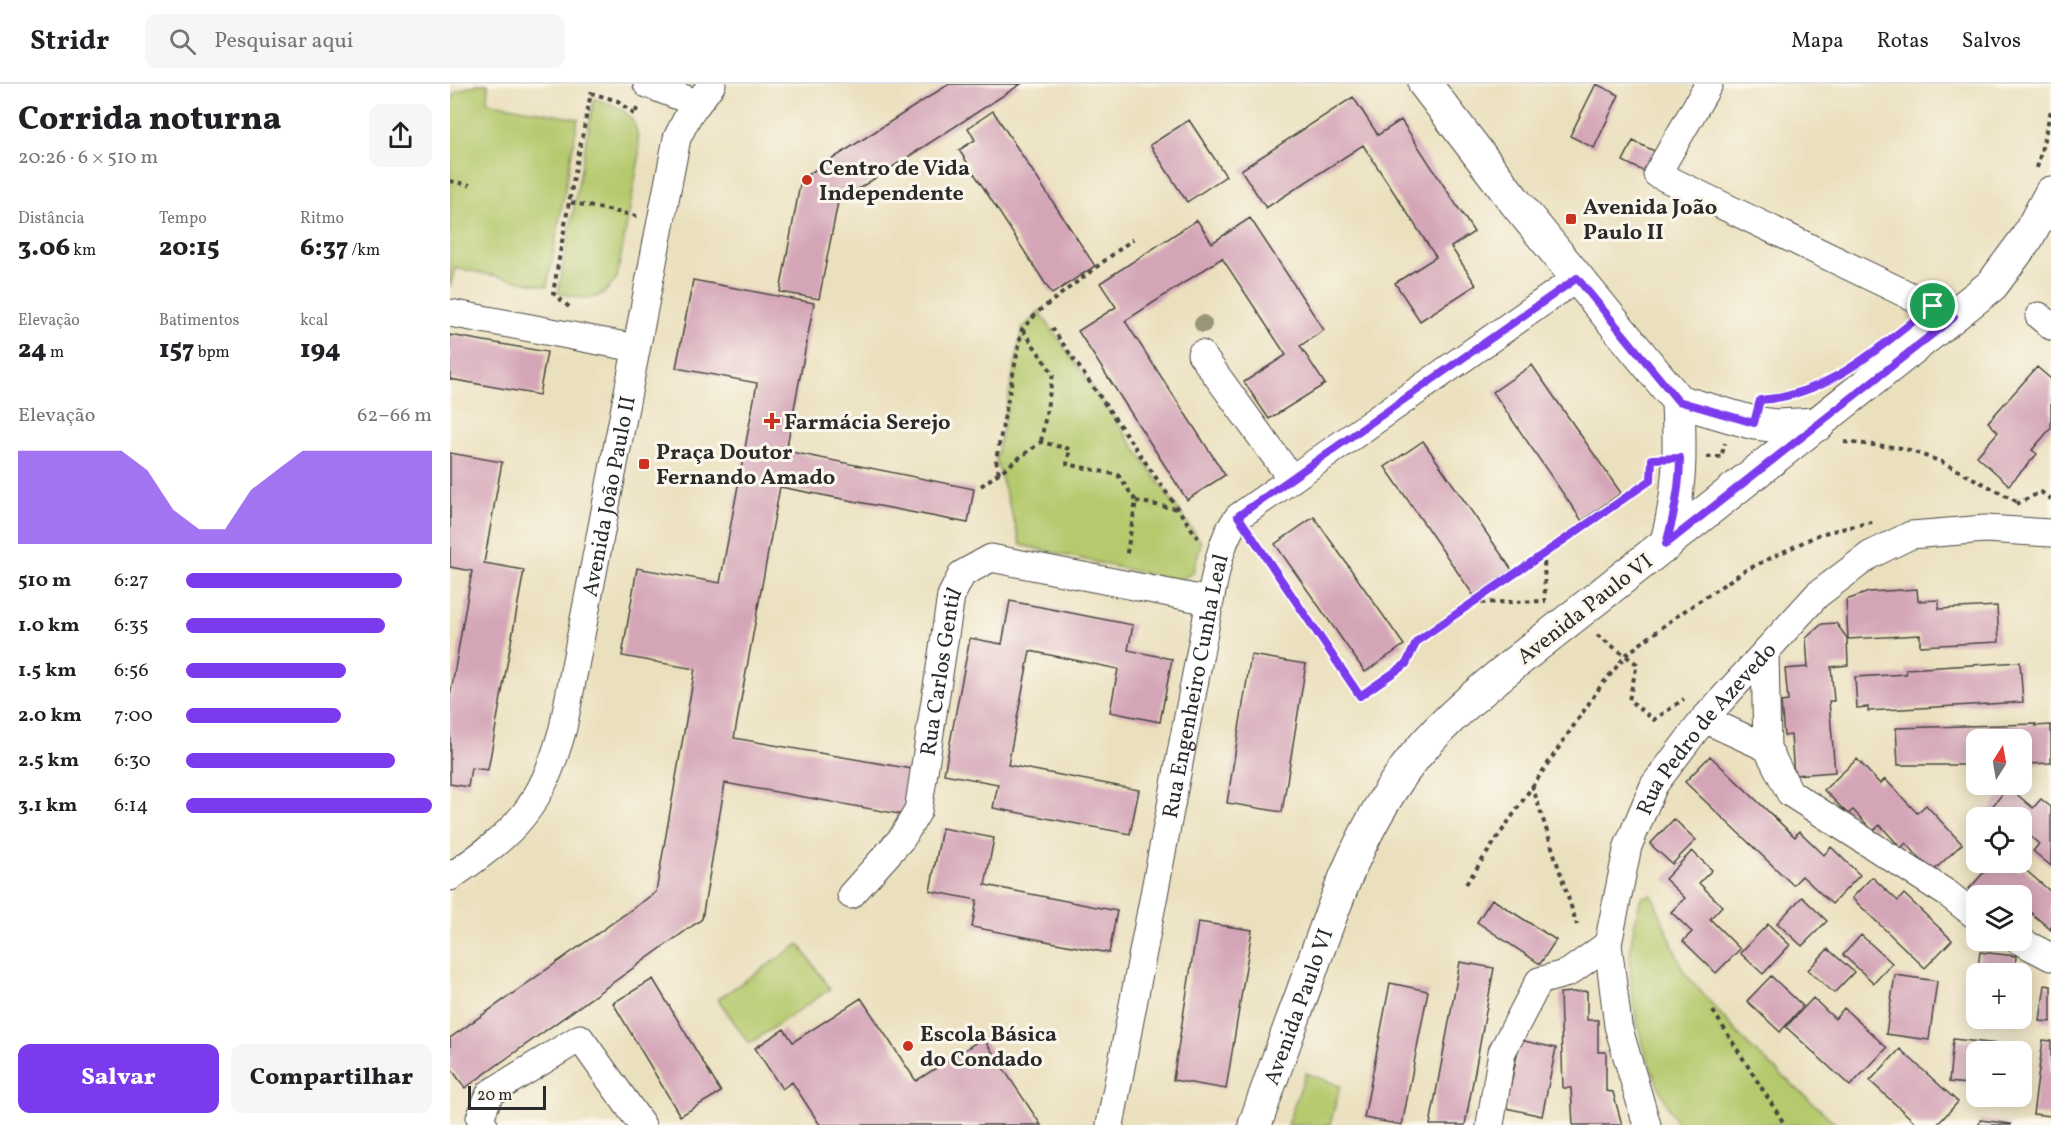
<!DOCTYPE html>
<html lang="pt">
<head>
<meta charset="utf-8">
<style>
  body { margin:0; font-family:Vollkorn,serif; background:#f6f6f6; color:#202124; height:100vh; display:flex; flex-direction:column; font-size:22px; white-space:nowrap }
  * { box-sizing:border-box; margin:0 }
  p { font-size:20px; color:#757577 }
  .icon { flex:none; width:33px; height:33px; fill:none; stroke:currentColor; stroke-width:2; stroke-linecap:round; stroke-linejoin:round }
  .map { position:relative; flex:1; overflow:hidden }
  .panel { display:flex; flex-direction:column; background:#fff; width:450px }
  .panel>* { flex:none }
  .needle { width:39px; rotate:11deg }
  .controls { position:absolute; left:1516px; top:645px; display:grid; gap:12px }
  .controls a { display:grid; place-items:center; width:66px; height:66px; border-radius:12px; background:#fff; box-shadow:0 3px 15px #0003; font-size:30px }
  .scale { position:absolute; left:18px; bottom:15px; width:78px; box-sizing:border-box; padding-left:6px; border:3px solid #2b2b2b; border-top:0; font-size:16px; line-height:21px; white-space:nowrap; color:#2b2b2b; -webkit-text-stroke:4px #fbf7ec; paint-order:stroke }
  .pin { position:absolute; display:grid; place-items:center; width:51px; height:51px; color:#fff; margin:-26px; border:3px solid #fff; border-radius:50%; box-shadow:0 2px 6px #0007 }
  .round { display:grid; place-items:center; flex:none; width:63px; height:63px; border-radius:12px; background:#f6f6f6 }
  .headline { display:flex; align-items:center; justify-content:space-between; height:102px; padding:0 18px }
  h1 { font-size:33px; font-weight:800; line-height:45px }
  .stats { display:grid; grid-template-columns:repeat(3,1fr); gap:9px; height:102px; padding:6px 18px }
  .stats div { display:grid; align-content:center }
  .stats b { font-size:26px; font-weight:800 }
  .stats small { font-size:16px; font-weight:400 }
  .stats p { font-size:16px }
  .chart { height:168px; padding:12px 18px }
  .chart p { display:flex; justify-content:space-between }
  .chart svg { width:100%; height:108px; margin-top:6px; fill:#7c3aed; opacity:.7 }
  .cta { display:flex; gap:12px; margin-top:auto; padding:12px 18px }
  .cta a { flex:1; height:69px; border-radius:12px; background:#7c3aed; color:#fff; font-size:24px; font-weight:800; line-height:69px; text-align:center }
  .cta a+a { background:#f6f6f6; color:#202124 }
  ul { padding:0 18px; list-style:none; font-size:20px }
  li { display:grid; grid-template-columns:96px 72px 1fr; align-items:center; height:45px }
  li i { height:15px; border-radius:8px; background:#7c3aed }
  header { display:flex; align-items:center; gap:36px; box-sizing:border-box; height:84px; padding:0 30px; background:#fff; border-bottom:2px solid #e0e0e0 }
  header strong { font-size:28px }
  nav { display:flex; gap:33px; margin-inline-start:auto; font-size:21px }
  .search { width:420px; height:54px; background:#f6f6f6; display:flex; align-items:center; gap:15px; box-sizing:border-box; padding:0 21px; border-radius:12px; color:#757577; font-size:22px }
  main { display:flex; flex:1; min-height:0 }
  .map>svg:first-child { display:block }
  .green { fill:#b5c96d; stroke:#707a4c; stroke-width:1.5 }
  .building { fill:#d4a5b7 }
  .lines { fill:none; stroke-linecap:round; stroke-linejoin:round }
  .minor-casing { stroke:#484641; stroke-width:29 }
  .major-casing { stroke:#484641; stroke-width:35 }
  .path { stroke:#484641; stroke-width:4; stroke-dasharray:4.5 4.5; stroke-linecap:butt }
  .minor { stroke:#fff; stroke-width:27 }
  .major { stroke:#fff; stroke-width:33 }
  .major-bridge-casing { stroke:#484641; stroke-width:35; stroke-linecap:butt }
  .major-bridge { stroke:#fff; stroke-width:33 }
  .tree { fill:#989678 }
  .route-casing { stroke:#fff; stroke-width:12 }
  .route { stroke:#7c3aed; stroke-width:8 }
  .poi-dot { fill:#c8321e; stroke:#fbf7ec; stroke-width:2 }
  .labels { text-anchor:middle; stroke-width:6; stroke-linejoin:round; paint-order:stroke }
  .poi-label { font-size:22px; font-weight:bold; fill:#2b2b2b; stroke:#fbf7ec; text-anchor:start }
  .street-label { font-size:22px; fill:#2b2b2b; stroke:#fbf7ec }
</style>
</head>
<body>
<header>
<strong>Stridr</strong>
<div class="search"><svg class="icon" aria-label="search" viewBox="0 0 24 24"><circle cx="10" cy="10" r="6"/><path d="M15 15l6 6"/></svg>Pesquisar aqui</div>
<nav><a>Mapa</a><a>Rotas</a><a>Salvos</a></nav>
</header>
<main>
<section class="panel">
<div class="headline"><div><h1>Corrida noturna</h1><p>20:26 · 6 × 510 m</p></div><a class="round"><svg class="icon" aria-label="share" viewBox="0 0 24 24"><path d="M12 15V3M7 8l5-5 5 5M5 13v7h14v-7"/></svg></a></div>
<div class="stats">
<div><p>Distância</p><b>3.06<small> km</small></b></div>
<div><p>Tempo</p><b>20:15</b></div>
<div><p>Ritmo</p><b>6:37<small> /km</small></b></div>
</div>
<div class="stats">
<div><p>Elevação</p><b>24<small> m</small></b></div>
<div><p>Batimentos</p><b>157<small> bpm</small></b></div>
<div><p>kcal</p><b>194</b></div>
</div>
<div class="chart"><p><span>Elevação</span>62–66 m</p>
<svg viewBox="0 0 160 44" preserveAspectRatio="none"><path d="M0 44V6L10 6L20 6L30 6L40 6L50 14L60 30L70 38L80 38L90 22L100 14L110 6L120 6L130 6L140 6L150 6L160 6V44z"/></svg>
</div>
<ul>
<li><b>510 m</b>6:27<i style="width:88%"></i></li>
<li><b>1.0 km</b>6:35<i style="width:81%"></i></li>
<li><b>1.5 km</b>6:56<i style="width:65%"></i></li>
<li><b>2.0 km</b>7:00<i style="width:63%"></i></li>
<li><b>2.5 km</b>6:30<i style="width:85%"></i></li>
<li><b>3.1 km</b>6:14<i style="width:100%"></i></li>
</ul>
<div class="cta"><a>Salvar</a><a>Compartilhar</a></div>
</section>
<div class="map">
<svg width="1601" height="1041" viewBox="0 0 1601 1041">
  <rect width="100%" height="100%" fill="#fbf7ec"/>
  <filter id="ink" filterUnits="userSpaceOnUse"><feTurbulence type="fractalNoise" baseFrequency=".0167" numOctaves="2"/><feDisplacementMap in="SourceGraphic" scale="12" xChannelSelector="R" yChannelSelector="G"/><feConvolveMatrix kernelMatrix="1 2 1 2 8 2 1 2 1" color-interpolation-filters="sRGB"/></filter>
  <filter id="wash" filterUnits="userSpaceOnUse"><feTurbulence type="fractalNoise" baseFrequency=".008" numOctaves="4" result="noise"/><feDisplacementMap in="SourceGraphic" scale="24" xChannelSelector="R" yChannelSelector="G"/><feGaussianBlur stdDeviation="1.35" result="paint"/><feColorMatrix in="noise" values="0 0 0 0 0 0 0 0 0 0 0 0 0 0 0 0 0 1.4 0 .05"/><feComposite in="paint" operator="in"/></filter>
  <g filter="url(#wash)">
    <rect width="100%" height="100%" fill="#ebe0be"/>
    <!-- green -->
    <path class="green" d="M27,0H38L37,18L128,35L97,202L5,184L0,203V20L6,8Z
      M144,15C181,24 190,37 189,75L167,193C151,220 135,215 108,209Z
      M589,227L751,458L743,489L728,497L571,461L546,376L572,245Z
      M1202,811L1234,888L1297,960L1385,1039L1383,1041H1228C1201,994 1181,936 1180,882C1179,858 1186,836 1191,813Z
      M349,860L380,905L299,960L268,915Z
      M856,989L890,1002L880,1041H837Z"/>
    <g id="blocks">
      <!-- building -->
      <path class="building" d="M499,0H571L388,118L369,215L330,208L351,95Z
        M1146,0L1169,11L1144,64L1120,52Z
        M903,13L928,51L951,36L1024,148L1001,163L1026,201L970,237L945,199L986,173L913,61L816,124L791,86Z
        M543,27L645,182L602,210L509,66L525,56L518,44Z
        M739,36L776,92L737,118L700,61Z
        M1183,57L1211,70L1201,91L1173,77Z
        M800,134L874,246L850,262L875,300L819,335L794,298L836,271L772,174L675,237L775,391L737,416L628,247L666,223L650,199L747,136L762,159Z
        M243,196L364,219L336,367L524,405L518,439L330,403L284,654L468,686L460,732L275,699L252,835L15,1004L0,983V954L206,808L245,585L172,572L187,484L270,499L307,299L226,284Z
        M0,251L97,268L89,311L0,295Z
        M1082,281L1171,409L1132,437L1043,308Z
        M1587,283L1601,295V344L1582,366L1587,370L1559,401L1527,372L1548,348L1538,338Z
        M973,357L1062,486L1024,512L935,383Z
        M0,369L52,378L34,479L74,486L38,686L21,684L18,703L0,700V613L22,487L0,483Z
        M864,433L954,561L915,588L825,460Z
        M1467,505L1468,517L1489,516V525L1547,522L1549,558L1470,562V551L1398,555L1396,516L1419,508Z
        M560,517L683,541L678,566L722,575L710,638L660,628L668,585L580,567L558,681L689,706L680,750L543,724L548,700L494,690L520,554L552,560Z
        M1386,539L1397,554L1398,581L1381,583L1384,617H1379L1385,688L1344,691L1341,651L1334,652L1331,618L1338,617L1335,585L1358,583L1356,554L1372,540Z
        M801,571L856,580L832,728L777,719Z
        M1570,578L1573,618L1418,627V623L1407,624L1405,593L1456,590V585Z
        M1586,640V642L1601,641V679L1572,680V656H1527V681H1448L1446,644Z
        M1260,672L1345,753L1349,747L1374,771L1381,763L1410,791L1382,820L1352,792L1343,801L1235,698Z
        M1407,675L1430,700L1435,695L1467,729L1476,721L1512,760L1482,788L1456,759L1451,764L1430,741L1423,747L1403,726L1398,730L1374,706Z
        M1558,703L1583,724L1591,715L1601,723V782L1583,767L1589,760L1572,745V734H1540L1536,730Z
        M1224,735L1246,756L1222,780L1200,760Z
        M492,744L544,754L535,801L667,827L659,869L522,843L527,816L480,807Z
        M1242,767L1262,786L1249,799L1272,822L1260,835L1290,865L1266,889L1233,857L1242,848L1221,828L1235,814L1215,795Z
        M1543,778H1556L1568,788L1572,783L1601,808V846L1572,821V812H1526L1519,805Z
        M1422,793L1448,817L1454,810L1502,856L1475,884L1402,814Z
        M1352,813L1377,837L1352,862L1327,839Z
        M1042,815L1106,856L1090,880L1027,838Z
        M748,838L802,846L776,1005L723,996Z
        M1318,840L1340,861L1313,890L1290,869Z
        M1411,851L1442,879L1424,899L1393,871Z
        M1378,865L1404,888L1384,909L1358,886Z
        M1530,868L1566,872L1565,890H1527Z
        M1010,878L1044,884L1015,1041H980Z
        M1445,891L1487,897L1479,956L1436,950Z
        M1321,892L1353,922L1330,948L1297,917Z
        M203,895L271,1008L230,1032L163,919Z
        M940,899L978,907L952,1041L914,1034Z
        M1595,901L1601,902V938L1590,937Z
        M1525,906H1527V934H1522Z
        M1137,907V936H1148V968H1156V1007L1163,1008L1172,1041H1123L1121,1004H1113L1110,909Z
        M411,914L466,997L533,954L591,1041H370L342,998L332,1005L305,964L334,945L343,958Z
        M1363,914L1385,935L1394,924L1437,964L1400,1002L1336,943Z
        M1541,934H1560L1559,938Z
        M1503,955L1565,962L1564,968H1527V1001L1499,998Z
        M1070,956L1106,964L1092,1032L1056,1024Z
        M1593,956L1601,957V1032L1583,1030Z
        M1450,965L1508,1018L1487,1041H1468L1420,997Z
        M1530,1036L1561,1040V1041H1529Z"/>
    </g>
  </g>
  <g filter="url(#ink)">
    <use href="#blocks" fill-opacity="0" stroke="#484641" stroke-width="1.5"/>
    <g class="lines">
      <defs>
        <g id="minor">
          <path d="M197,0L246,19"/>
          <path d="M1259,0L1207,90L1504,233"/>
          <path d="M0,229L186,264"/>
          <path d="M1589,232L1601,242"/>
          <path d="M751,270L841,394"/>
          <path d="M1315,568L1317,664L1340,709L1498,810L1527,833"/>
          <path d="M1254,635L1317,664"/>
          <path id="s1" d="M0,793C67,747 91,724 113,644L227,54L238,32L262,0"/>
          <path id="s2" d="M401,811L452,754L468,727L501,512L512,490L541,474L760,517"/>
          <path d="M1568,856L1601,873"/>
          <path d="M34,1041L30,1034L40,1009L130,954L192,1041"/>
          <path id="s3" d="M660,1041L760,517C766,489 770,456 788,433L1127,194"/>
          <path d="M1040,1041L1052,968L1089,897L1118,889L1158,860"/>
          <path id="s4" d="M1197,1041L1168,942L1158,860L1178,762L1204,701L1254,635L1367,511L1420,471L1461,451L1535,445L1601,449"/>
        </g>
        <g id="major">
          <path d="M975,0L1066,119L1228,317L1304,339L1327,342L1369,340"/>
          <path d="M1216,461C1231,408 1230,370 1228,317"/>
          <path d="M1156,507L1542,201L1577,154L1601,109"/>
          <path id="s5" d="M805,1041C822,991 841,941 859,891C887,812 913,737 966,671C1002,627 1048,593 1091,558"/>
        </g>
      </defs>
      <!-- minor casing -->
      <use href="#minor" class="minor-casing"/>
      <!-- major casing -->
      <use href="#major" class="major-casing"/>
      <!-- path -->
      <path class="path" d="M1587,84L1601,26
        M0,97L20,101
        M187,132L119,118L141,9L168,17L185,31L187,24
        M119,223L103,209L119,118
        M602,244L748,454
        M573,246L603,290L591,358
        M1394,358L1453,364L1492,378L1568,418
        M1257,373H1271L1275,359
        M549,389L546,376L572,245L589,227L683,155
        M531,402L591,358L620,365L617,380L668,391L686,417L676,474
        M686,417L727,425
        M1566,420L1591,408L1601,415
        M804,455L910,612L956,580L967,557L1198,398
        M1094,469L1095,516
        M1022,519L1096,517
        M1147,551L1187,580L1179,616L1204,636L1234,615
        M1082,701L1127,841
        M1016,800L1150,603L1177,570L1227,532L1294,487L1370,450L1426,437
        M1263,927L1335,1041"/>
      <!-- minor -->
      <use href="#minor" class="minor"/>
      <!-- major -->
      <use href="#major" class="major"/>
      <defs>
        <path id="major-bridge" d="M1091,558L1156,507"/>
      </defs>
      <!-- major-bridge casing -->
      <use href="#major-bridge" class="major-bridge-casing"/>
      <!-- major-bridge -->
      <use href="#major-bridge" class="major-bridge"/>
    </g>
    <!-- trees -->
    <circle class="tree" cx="753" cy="240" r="9"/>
  </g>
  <g class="lines" filter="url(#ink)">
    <defs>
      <path id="route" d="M1127,194L1228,317L1304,339L1310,316C1379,312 1430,262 1483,222L1504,233L1216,460C1224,432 1230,404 1230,374L1202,375L1201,396L967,557L956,580L910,612L788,432Z"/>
    </defs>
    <!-- route casing -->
    <use href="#route" class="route-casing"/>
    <!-- route -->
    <use href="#route" class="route"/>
  </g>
  <!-- markers -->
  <g class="poi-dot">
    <circle cx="357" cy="96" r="6"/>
    <rect x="1115" y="129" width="12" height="12" rx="3"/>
    <path d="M319 328h6v6h6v6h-6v6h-6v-6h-6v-6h6z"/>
    <rect x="188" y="374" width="12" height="12" rx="3"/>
    <circle cx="458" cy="962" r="6"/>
  </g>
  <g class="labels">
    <!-- poi labels -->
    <g class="poi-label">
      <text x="369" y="91">Centro de Vida<tspan x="369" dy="25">Independente</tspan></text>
      <text x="1133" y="130">Avenida João<tspan x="1133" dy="25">Paulo II</tspan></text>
      <text x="334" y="345">Farmácia Serejo</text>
      <text x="206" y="375">Praça Doutor<tspan x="206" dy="25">Fernando Amado</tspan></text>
      <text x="470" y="957">Escola Básica<tspan x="470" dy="25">do Condado</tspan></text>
    </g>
    <!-- street labels -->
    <g class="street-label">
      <text dy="8" stroke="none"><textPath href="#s1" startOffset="429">Avenida João Paulo II</textPath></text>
      <text transform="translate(1134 524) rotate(-38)" y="8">Avenida Paulo VI</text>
      <text dy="8" stroke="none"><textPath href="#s2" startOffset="249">Rua Carlos Gentil</textPath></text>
      <text dy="8" stroke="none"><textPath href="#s3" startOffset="447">Rua Engenheiro Cunha Leal</textPath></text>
      <text dy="8" stroke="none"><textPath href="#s4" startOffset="428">Rua Pedro de Azevedo</textPath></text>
      <text dy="8" stroke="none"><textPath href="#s5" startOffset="126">Avenida Paulo VI</textPath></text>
    </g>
  </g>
</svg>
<div class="controls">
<a><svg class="needle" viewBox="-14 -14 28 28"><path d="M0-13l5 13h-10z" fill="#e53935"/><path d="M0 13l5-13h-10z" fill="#757577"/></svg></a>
<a><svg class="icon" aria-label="locate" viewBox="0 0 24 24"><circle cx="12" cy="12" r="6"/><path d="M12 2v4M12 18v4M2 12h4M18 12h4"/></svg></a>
<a><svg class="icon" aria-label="layers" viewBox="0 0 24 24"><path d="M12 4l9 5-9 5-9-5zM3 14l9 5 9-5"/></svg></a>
<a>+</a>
<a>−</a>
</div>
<div class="scale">20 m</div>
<div class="pin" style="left:1483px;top:222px;background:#1e9e55"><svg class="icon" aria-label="arrive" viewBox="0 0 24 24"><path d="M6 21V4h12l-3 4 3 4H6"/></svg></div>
</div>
</main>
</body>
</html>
